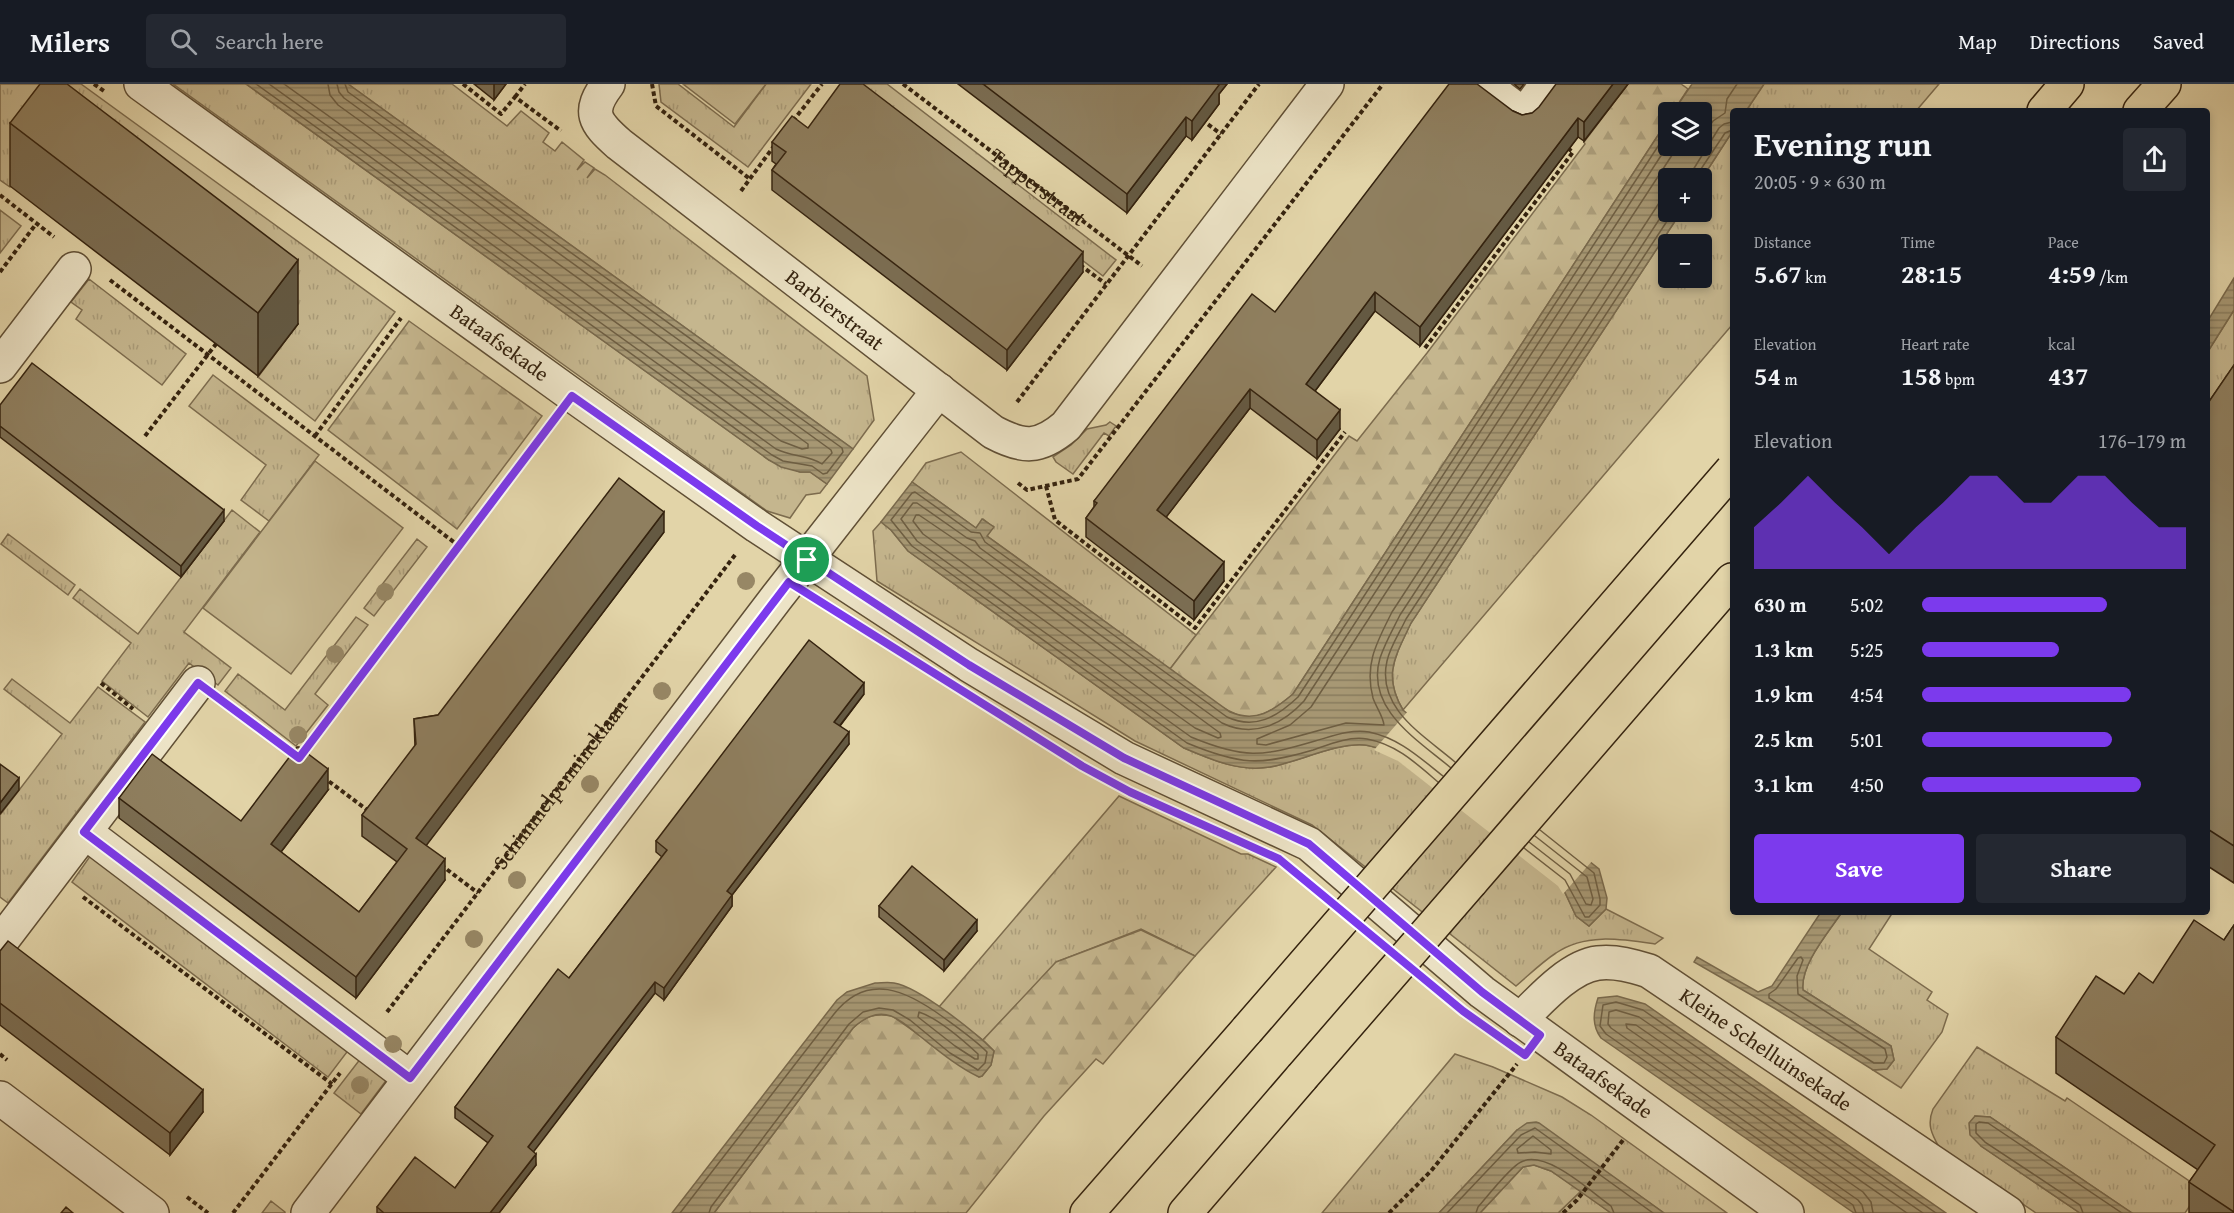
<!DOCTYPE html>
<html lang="en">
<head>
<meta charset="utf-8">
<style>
  body { margin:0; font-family:"Gentium Book Plus",serif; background:#242831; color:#f1f3f6; height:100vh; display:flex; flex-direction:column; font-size:22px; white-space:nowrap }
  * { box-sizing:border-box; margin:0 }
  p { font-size:20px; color:#9ea1a6 }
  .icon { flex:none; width:33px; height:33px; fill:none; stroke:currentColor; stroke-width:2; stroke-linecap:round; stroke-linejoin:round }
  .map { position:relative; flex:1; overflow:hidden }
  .drawer { position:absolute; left:1730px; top:24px; width:480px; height:807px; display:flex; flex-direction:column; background:#171b24; border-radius:6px; box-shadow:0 3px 9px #0003 }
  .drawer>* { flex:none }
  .controls { position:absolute; left:1658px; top:18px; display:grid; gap:12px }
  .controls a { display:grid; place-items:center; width:54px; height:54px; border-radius:6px; background:#171b24; box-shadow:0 3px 9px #0003; font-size:30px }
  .pin { position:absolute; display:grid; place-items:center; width:51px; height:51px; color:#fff; margin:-26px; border:3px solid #fff; border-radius:50%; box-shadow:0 2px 6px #0007 }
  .round { display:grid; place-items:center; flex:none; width:63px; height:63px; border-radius:6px; background:#242831 }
  .summary { display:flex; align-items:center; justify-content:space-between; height:102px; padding:0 24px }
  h1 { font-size:33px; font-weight:700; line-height:45px }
  .stats { display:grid; grid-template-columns:repeat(3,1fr); gap:9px; height:102px; padding:6px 24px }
  .stats div { display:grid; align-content:center }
  .stats b { font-size:26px; font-weight:700 }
  .stats small { font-size:16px; font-weight:400 }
  .stats p { font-size:16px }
  .chart { height:168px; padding:12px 24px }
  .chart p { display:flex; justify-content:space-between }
  .chart svg { width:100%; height:108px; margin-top:6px; fill:#7c3aed; opacity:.7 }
  .action { display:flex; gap:12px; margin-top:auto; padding:12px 24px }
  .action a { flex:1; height:69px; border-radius:6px; background:#7c3aed; color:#fff; font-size:24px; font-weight:700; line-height:69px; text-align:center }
  .action a+a { background:#242831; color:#f1f3f6 }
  ul { padding:0 24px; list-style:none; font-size:20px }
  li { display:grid; grid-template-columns:96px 72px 1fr; align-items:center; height:45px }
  li i { height:15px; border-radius:8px; background:#7c3aed }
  header { display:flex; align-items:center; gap:36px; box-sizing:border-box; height:84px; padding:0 30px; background:#171b24; border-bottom:2px solid #363941 }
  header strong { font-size:28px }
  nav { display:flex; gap:33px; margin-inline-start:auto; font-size:21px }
  .search { width:420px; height:54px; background:#242831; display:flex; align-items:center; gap:15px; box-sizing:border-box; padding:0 21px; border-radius:6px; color:#9ea1a6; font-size:22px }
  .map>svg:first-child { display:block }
  .grass { fill:url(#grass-tufts); stroke:#7d6c4e; stroke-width:1.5; fill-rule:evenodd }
  .forest { fill:url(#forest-firs); stroke:#7d6c4e; stroke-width:1.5 }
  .pitch { fill:#c5b68e; stroke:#7d6c4e; stroke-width:1.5 }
  .water { fill:url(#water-rules); stroke:#79694c; stroke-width:1.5 }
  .pier { fill:#e2d4a8 }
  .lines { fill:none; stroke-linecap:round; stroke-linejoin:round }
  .shore { stroke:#6e5e42; stroke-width:1.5 }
  .minor-casing { stroke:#604f35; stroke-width:36 }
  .highway-casing { stroke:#35230f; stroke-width:36 }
  .path { stroke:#35230f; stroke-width:4; stroke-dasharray:4.5 3; stroke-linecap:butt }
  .minor { stroke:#ece3c6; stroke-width:33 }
  .highway { stroke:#e2d4a8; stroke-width:33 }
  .highway-bridge-casing { stroke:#35230f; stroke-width:36; stroke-linecap:butt }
  .highway-bridge { stroke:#e2d4a8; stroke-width:33 }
  .tree { fill:#978765 }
  .wall { fill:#7b6d52; stroke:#35230f; stroke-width:1.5 }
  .shaded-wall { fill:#645942; stroke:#35230f; stroke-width:1.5 }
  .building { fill:#8f7f5f; stroke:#35230f; stroke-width:1.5 }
  .route-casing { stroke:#fff; stroke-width:12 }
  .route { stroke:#7c3aed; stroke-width:8 }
  .labels { text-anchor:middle; stroke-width:6; stroke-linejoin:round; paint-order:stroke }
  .street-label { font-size:21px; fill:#35230f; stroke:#ece3c6 }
</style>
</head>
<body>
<header>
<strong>Milers</strong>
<div class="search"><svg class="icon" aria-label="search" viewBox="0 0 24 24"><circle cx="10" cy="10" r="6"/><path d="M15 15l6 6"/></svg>Search here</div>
<nav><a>Map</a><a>Directions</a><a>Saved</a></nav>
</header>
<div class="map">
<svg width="2234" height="1129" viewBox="0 0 2234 1129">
  <defs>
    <pattern id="grass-tufts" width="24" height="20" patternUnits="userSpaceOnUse" patternTransform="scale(1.5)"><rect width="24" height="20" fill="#c5b68e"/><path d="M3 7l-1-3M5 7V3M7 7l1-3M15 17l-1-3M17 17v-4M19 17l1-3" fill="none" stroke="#aa9c79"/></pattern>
    <pattern id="forest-firs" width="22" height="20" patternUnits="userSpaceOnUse" patternTransform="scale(1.5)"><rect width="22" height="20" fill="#c5b68e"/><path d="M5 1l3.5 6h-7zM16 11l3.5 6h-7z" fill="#aa9c79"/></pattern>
    <pattern id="water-rules" width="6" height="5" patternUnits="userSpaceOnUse" patternTransform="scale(1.5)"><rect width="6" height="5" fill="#a79874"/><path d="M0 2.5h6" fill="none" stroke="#897c5e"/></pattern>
  </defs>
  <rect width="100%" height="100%" fill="#e2d4a8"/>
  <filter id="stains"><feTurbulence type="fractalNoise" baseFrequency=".00333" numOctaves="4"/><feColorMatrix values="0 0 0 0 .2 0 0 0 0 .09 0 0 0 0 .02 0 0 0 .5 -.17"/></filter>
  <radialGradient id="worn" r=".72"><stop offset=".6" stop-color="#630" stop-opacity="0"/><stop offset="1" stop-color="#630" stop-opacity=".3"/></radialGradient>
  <!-- grass -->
  <path class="grass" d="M0,0H81L395,228L315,337L258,293L298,240L50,50L10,103L0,96Z
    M173,0H246L769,376L800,388H810L827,400L820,409L806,411L790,434L767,427Z
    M348,0H452L507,42L521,27L549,49L543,58L555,67L562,58L584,76L577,86L585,78L594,84L587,94L595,85L605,91L867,292L874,336L853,365Z
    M659,0H678L734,43L766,0H811L748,83L661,18Z
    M851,0H887L1116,176L1103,192Z
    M1764,0H1939L1916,27H1746Z
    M1732,48V241L1403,626C1382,591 1396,571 1411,539L1681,128H1701V96ZM1668,160H1701V194H1668Z
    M0,126L21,142L0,169Z
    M89,195L186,270L162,301L76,235L82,226L71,218Z
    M2234,226V326L2207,367V269Z
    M213,291L319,371L269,437L241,416L266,381L189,322Z
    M1110,338L1116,342L1109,352L1104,349L1073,390L1056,378L1053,373L1071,361L1087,345L1106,341Z
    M961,368L1196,551L1170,585L987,452L993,443L983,435L976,444L912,398L926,379Z
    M232,426L260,448L184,548L231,584L218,601L189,579L148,633L102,597L131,559L73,514L80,505L138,550Z
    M881,438L891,446L908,467L1184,664C1212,676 1239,688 1270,683C1298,678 1338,658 1365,661C1372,662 1380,665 1387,667L1561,800L1576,832L1589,842L1606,825L1663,854L1655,860C1621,855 1585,849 1556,869C1542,878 1529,891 1516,902L1312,741L1135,657L877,497L873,447Z
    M8,450L75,501L68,511L1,460Z
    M417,455L427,463L374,532L364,524Z
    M356,533L368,541L315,610L328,621L296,662L225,607L238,590L285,626Z
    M12,595L70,639L98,603L145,638L8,819L0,813V731L62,650L4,605Z
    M1119,712L1241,770H1248L1276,783L1195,872L1141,845L1057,878L983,956L939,923Z
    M93,768L350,964L328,993L72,798Z
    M1842,828H1893L1869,865L1932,908L1927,916L1948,930L1942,948L1901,1004L1873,986L1887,985L1894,976L1891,962L1803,906C1800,881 1828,849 1842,828Z
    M1977,963L2065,1017L2067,1014L2201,1105L2185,1129H2132L1990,1033L1975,1032L1981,1062L2080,1129H2036L1939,1063C1931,1049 1927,1040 1933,1025Z
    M1455,970L1493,983L1562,1013L1591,1031L1727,1129H1664L1555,1052L1517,1046L1439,1129H1322Z
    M361,974L388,994L361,1030L334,1009Z
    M1581,1107L1611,1129H1558Z
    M271,1117L285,1128V1129H262Z"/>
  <!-- forest -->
  <path class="forest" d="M1628,0H1681L1688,5L1673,28H1668V36L1293,610C1281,620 1268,630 1253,633C1231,637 1189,598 1170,585L1349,352L1357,357L1427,269L1585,60L1584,58Z
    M409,237L542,332L457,445L328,346Z
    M1141,846L1195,872L1103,980L1096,975L1044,1032L966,1129H714L853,944C866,932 875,929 892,932L979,993L982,992L991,981L994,967L983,956L1056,878Z
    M1534,1081L1551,1087L1581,1107L1558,1129H1480L1523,1083Z"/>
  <!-- pitch -->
  <path class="pitch" d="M683,0H766L735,40Z
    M315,377L403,444L291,590L203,524Z"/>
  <!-- water -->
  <path class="water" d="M246,0H348L853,365L827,400L810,388H800L781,383L769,376Z
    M1692,0H1764L1746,27H1732V48L1701,96V94H1668V128H1681L1411,539C1396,571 1382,591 1403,626L1495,703L1599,785L1607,814L1606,825L1589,842L1576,832L1561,800L1387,667C1380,665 1372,662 1365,661C1338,658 1298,678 1270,683C1239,688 1212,676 1184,664L908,467L891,446L881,438L912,398L976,444L982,435L994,443L987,452L1230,628C1256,639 1273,627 1293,610L1668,36V62H1701V28H1673Z
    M2234,194V226L2207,269V238Z
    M1821,828H1842C1828,849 1800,881 1803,906L1891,962L1894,976L1887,985L1873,986L1774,924L1694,878L1697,873L1758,908L1772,902Z
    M875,899C881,899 888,898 894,899C919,903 975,948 994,967L991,981L982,992L979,993C958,983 940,968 921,953C912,946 902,936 891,932C876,927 864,934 853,944L714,1129H672L837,916L847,908Z
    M1617,912L1645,920L1946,1129H1854L1601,954C1592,942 1593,929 1598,914Z
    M1975,1032L1990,1033L2132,1129H2080L1981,1062L1970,1051L1969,1039Z
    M1536,1038L1539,1039L1664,1129H1611L1551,1087L1534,1081L1523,1083L1480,1129H1439L1517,1046L1527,1039Z"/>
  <!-- pier -->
  <path class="pier" d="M1409,626L1497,701L1593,776L1563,810L1558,802L1398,677L1374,666Z"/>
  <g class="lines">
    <!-- shore -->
    <path class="shore" d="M256,0L772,371L783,377L812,382L823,390L827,389L843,368L842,364L348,8L345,0
      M269,0L776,365C792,373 809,371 822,380L832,369L831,366L344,14L339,8L337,0
      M284,0L781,357L802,365L808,364V360L338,21L330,11L328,0
      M1701,55L1713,37L1725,29L1727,15L1737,0
      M1688,94L1719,44L1724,40L1732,38
      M1695,94L1725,49L1732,46
      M1668,109L1661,116L1392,528C1377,558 1364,580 1373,614C1376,623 1383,632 1384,641L1346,639L1266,661L1257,660V655L1290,641L1311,623L1678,62
      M916,431H919L969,465L1220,649L1221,653L1218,654L1195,644L923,450L913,437Z
      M1455,678C1425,652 1376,625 1387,577C1390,563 1400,548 1406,535L1673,128
      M1451,684C1418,656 1365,625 1380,574C1385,559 1393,545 1400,531L1668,122
      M1443,692C1420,674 1399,654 1369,648C1351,645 1333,652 1315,657C1261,673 1244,675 1191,653L917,457L901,435L913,419H917L967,454L975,457L980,464L1222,639C1253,654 1282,641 1304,617L1668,61
      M1438,698C1417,680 1396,660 1367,655C1349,652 1330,660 1313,666C1259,682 1240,681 1187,659L912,462L891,436L912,409L915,408L971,448L980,449L985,458L1227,633C1255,646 1277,633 1298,613L1668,47
      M1529,758L1570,790L1586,820L1591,821L1593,815L1587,793L1535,752
      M1524,764L1565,796L1585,833H1589L1600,821V815L1594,789L1540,746
      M1798,874L1801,873L1803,876L1797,892L1798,910L1885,965L1887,973L1884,979H1874L1769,914V910L1776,905Z
      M919,928C937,934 964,957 978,970V975H975L955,962L918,933Z
      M1533,1052L1551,1066V1070L1535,1068L1518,1069L1517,1065Z
      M680,1129L834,930C868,887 907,907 943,933C958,944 974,955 987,968L985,979L978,986L950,969L910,936L893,926L879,924L863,928L849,940L711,1123L709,1129
      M1447,1129L1521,1051L1535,1044L1653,1129
      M1476,1129L1478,1123C1487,1113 1510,1083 1521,1078C1546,1065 1591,1108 1611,1122L1614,1129
      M1856,1129L1853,1121L1606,950L1600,942L1603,921L1616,918L1643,926L1936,1129
      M1864,1129L1862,1121L1858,1116L1611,944L1608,940L1609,928L1616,926L1639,933L1923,1129
      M1873,1129L1871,1118L1863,1108L1627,944L1626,940L1636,941L1907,1129
      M2083,1129L2080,1121L1985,1058L1976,1049V1040L1979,1038L1988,1039L2122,1129"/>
    <defs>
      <g id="minor">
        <path id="s3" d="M141,0L572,311L757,442L969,581L1124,674L1309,760L1482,908L1787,1129"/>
        <path id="s4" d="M608,0C587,28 594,38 619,60L993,348C1023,364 1039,365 1066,342L1327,0"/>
        <path d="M1483,0L1524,31L1547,0"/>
        <path d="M0,282L74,185"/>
        <path d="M85,748L410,994"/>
        <path d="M0,859L198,599"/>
        <path id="s5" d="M1520,936C1539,917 1570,882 1598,879C1616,877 1633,882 1649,887L2008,1129"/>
        <path d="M0,1014L152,1129"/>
        <path d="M308,1129L777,513L939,306"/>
      </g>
      <path id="highway" d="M2044,27L2067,0
        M2140,27L2164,0
        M1471,798L1732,496
        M1087,1129L1247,946
        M1185,1129L1302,993"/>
    </defs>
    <!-- minor casing -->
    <use href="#minor" class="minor-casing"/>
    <!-- highway casing -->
    <use href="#highway" class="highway-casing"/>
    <!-- path -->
    <g class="path">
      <path d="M94,0L104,7"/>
      <path d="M463,0L501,30L515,13L561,47"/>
      <path d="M652,0L656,22L750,95"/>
      <path id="s1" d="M903,0L1142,182"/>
      <path d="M515,13L525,0"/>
      <path d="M1202,36L1221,50"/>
      <path d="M793,37L822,0"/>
      <path d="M741,107L774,62"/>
      <path d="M0,111L54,153"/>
      <path d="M1080,181L1106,200"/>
      <path d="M0,188L36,140"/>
      <path d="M110,196L459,462"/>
      <path d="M1425,264L1573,68L1567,64"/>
      <path d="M1017,318L1259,0"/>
      <path d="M145,352L216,260"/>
      <path d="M315,352L401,234"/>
      <path d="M1018,399L1027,406L1078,395L1383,0"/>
      <path d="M1046,402L1055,436L1195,544L1345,348"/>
      <path d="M101,599L133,625"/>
      <path d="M227,621L296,672"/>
      <path d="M301,671L549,342"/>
      <path d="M323,693L370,728"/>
      <path d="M441,781L478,809"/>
      <path d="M83,813L332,1000"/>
      <path id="s2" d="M387,928L735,471"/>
      <path d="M0,970L7,976"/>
      <path d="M187,1113L208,1129"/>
      <path d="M233,1129L340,989"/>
      <path d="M1389,1129L1431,1087L1517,980"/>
      <path d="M1563,1129L1577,1116L1623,1056"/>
    </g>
    <!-- minor -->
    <use href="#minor" class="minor"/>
    <!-- highway -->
    <use href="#highway" class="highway"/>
    <defs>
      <path id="highway-bridge" d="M1247,946L1732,386
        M1302,993L1471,798"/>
    </defs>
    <!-- highway-bridge casing -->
    <use href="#highway-bridge" class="highway-bridge-casing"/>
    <!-- highway-bridge -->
    <use href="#highway-bridge" class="highway-bridge"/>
  </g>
  <!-- trees -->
  <g class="tree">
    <circle cx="746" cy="497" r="9"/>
    <circle cx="385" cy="508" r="9"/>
    <circle cx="335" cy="570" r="9"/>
    <circle cx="662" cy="607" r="9"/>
    <circle cx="298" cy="651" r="9"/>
    <circle cx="590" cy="700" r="9"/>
    <circle cx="517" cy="796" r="9"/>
    <circle cx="474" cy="855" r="9"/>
    <circle cx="393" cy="960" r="9"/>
    <circle cx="360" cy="1001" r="9"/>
  </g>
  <!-- wall -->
  <path class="wall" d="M474,0H506L494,16Z
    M958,0H1227L1219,10V20L1192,56L1186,52L1127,129Z
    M1514,0H1524L1520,5Z
    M1628,0L1584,57L1578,53L1420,262L1375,227L1315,307L1340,345L1317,375L1250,324L1166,433L1224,497L1194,536L1086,453V434L1094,423V417L1275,228L1513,27L1522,31L1532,29Z
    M10,39L298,240L258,292L10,102Z
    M808,44L1083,188L1007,286L772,106V86L776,80L772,77V58Z
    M2234,281V799L2206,781V322Z
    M0,321L224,437L181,493L0,353Z
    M664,448L426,761L445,796L356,914L119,734V714L241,737L328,706L281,768L359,828L397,778L362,752V731L415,663L414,635L438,631Z
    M864,610L840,642L849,660L732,811V822L664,916L655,909L533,1067L536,1081L499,1129H377V1123L455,1104L488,1059L455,1034V1023L569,894L662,773L656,768V757Z
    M879,822L977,847L944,887L879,833Z
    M2234,841V1129H2189V1098L2198,1086L2056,989V953L2124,910L2153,899L2224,856Z
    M0,867L203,1028L170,1071L0,941Z"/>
  <!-- shaded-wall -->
  <path class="shaded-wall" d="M494,0H506L494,16Z
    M1214,0H1227L1219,10V20L1192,56V37Z
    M1613,0H1628L1584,57V38Z
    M1186,33V52L1127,129V110Z
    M1578,34V53L1420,262V243Z
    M1083,168V188L1007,286V266Z
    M298,176V240L258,292V229Z
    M1375,208V227L1306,319V300Z
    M1250,305V324L1157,445V426Z
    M1340,326V345L1317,375V356Z
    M224,426V437L181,493V482Z
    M664,428V448L416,775V754Z
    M1224,478V497L1194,536V517Z
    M864,599V610L834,649V638Z
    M849,648V660L732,811V822L664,916V904L727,807Z
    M328,685V706L271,781V760Z
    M19,694V706L0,730V719Z
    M445,775V796L356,914V893Z
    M977,836V847L944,887V876Z
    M655,898V909L528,1075V1063Z
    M203,1006V1028L170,1071V1049Z
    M536,1070V1081L499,1129H490Z"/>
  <!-- building -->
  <path class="building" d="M40,0H67L298,176L258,229L10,39Z
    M840,0H863L1083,168L1007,266L772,86L786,68L772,58L792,32L808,44Z
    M983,0H1217L1219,1L1192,37L1186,33L1127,110Z
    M1449,0H1477L1513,27L1522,31L1532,29L1539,23L1556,0H1613L1584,38L1578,34L1420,243L1375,208L1306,300L1340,326L1317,356L1250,305L1157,426L1224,478L1194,517L1086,434L1097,419L1094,417L1252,210L1275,228Z
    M32,279L224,426L181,482L0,342V321Z
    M2234,281V762L2206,744V322Z
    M619,394L664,428L416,754L445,775L356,893L119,714L152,670L241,737L297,663H299L328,685L271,760L359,828L407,765L362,731L416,660L414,635L438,631Z
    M809,556L864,599L834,638L849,648L727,807L732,811L664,904L655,898L528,1063L536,1070L490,1129H384L377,1123L415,1073L455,1104L493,1052L455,1023L558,885L569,894L667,766L656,757Z
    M0,680L19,694L0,719Z
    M912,782L977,836L944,876L879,822Z
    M2194,836L2224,856L2234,841V1128L2189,1098L2215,1061L2056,953L2096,892L2124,910L2139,889L2153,899Z
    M8,857L203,1006L170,1049L0,919V867Z
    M66,1123L73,1129H61Z"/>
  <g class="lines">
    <defs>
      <path id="route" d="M572,312L757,442L969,581L1124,674L1309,760L1482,908L1540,951L1525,971L1463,927L1279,775L1130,708L1082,682L789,498L410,994L84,748L198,599L299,674Z"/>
    </defs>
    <!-- route casing -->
    <use href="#route" class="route-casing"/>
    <!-- route -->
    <use href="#route" class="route"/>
  </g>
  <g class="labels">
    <!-- street labels -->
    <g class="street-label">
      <text dy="7" stroke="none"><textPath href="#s1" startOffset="170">Tapperstraat</textPath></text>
      <text dy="7" stroke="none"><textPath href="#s4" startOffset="344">Barbierstraat</textPath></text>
      <text dy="7" stroke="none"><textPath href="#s3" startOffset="442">Bataafsekade</textPath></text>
      <text dy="7" stroke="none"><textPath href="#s2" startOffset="286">Schimmelpennincklaan</textPath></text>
      <text dy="7" stroke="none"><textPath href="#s5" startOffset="291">Kleine Schelluinsekade</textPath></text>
      <text dy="7" stroke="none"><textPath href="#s3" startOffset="1774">Bataafsekade</textPath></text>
    </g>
  </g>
  <rect width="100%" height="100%" filter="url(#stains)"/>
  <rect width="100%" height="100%" fill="url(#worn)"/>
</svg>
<div class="controls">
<a><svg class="icon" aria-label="layers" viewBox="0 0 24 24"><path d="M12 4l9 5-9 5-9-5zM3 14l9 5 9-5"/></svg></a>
<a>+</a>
<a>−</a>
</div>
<div class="pin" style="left:807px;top:476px;background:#1e9e55"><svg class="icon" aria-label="arrive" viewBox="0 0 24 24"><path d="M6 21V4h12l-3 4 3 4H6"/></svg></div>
<section class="drawer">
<div class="summary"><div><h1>Evening run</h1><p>20:05 · 9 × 630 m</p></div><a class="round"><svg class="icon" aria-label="share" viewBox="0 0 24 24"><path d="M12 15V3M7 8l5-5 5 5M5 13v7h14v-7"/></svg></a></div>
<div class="stats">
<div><p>Distance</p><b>5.67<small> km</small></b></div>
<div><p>Time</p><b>28:15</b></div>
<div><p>Pace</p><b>4:59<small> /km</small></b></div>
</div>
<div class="stats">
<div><p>Elevation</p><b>54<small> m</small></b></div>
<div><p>Heart rate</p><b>158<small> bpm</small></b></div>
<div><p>kcal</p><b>437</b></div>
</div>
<div class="chart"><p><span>Elevation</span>176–179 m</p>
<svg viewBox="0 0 160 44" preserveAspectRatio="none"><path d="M0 44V27L10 17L20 6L30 17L40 27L50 38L60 27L70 17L80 6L90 6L100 17L110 17L120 6L130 6L140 17L150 27L160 27V44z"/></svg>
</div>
<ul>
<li><b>630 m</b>5:02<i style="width:70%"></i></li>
<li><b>1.3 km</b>5:25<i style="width:52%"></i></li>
<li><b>1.9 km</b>4:54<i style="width:79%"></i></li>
<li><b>2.5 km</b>5:01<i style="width:72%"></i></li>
<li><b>3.1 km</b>4:50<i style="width:83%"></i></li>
</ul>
<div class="action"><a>Save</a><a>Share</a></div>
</section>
</div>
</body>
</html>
